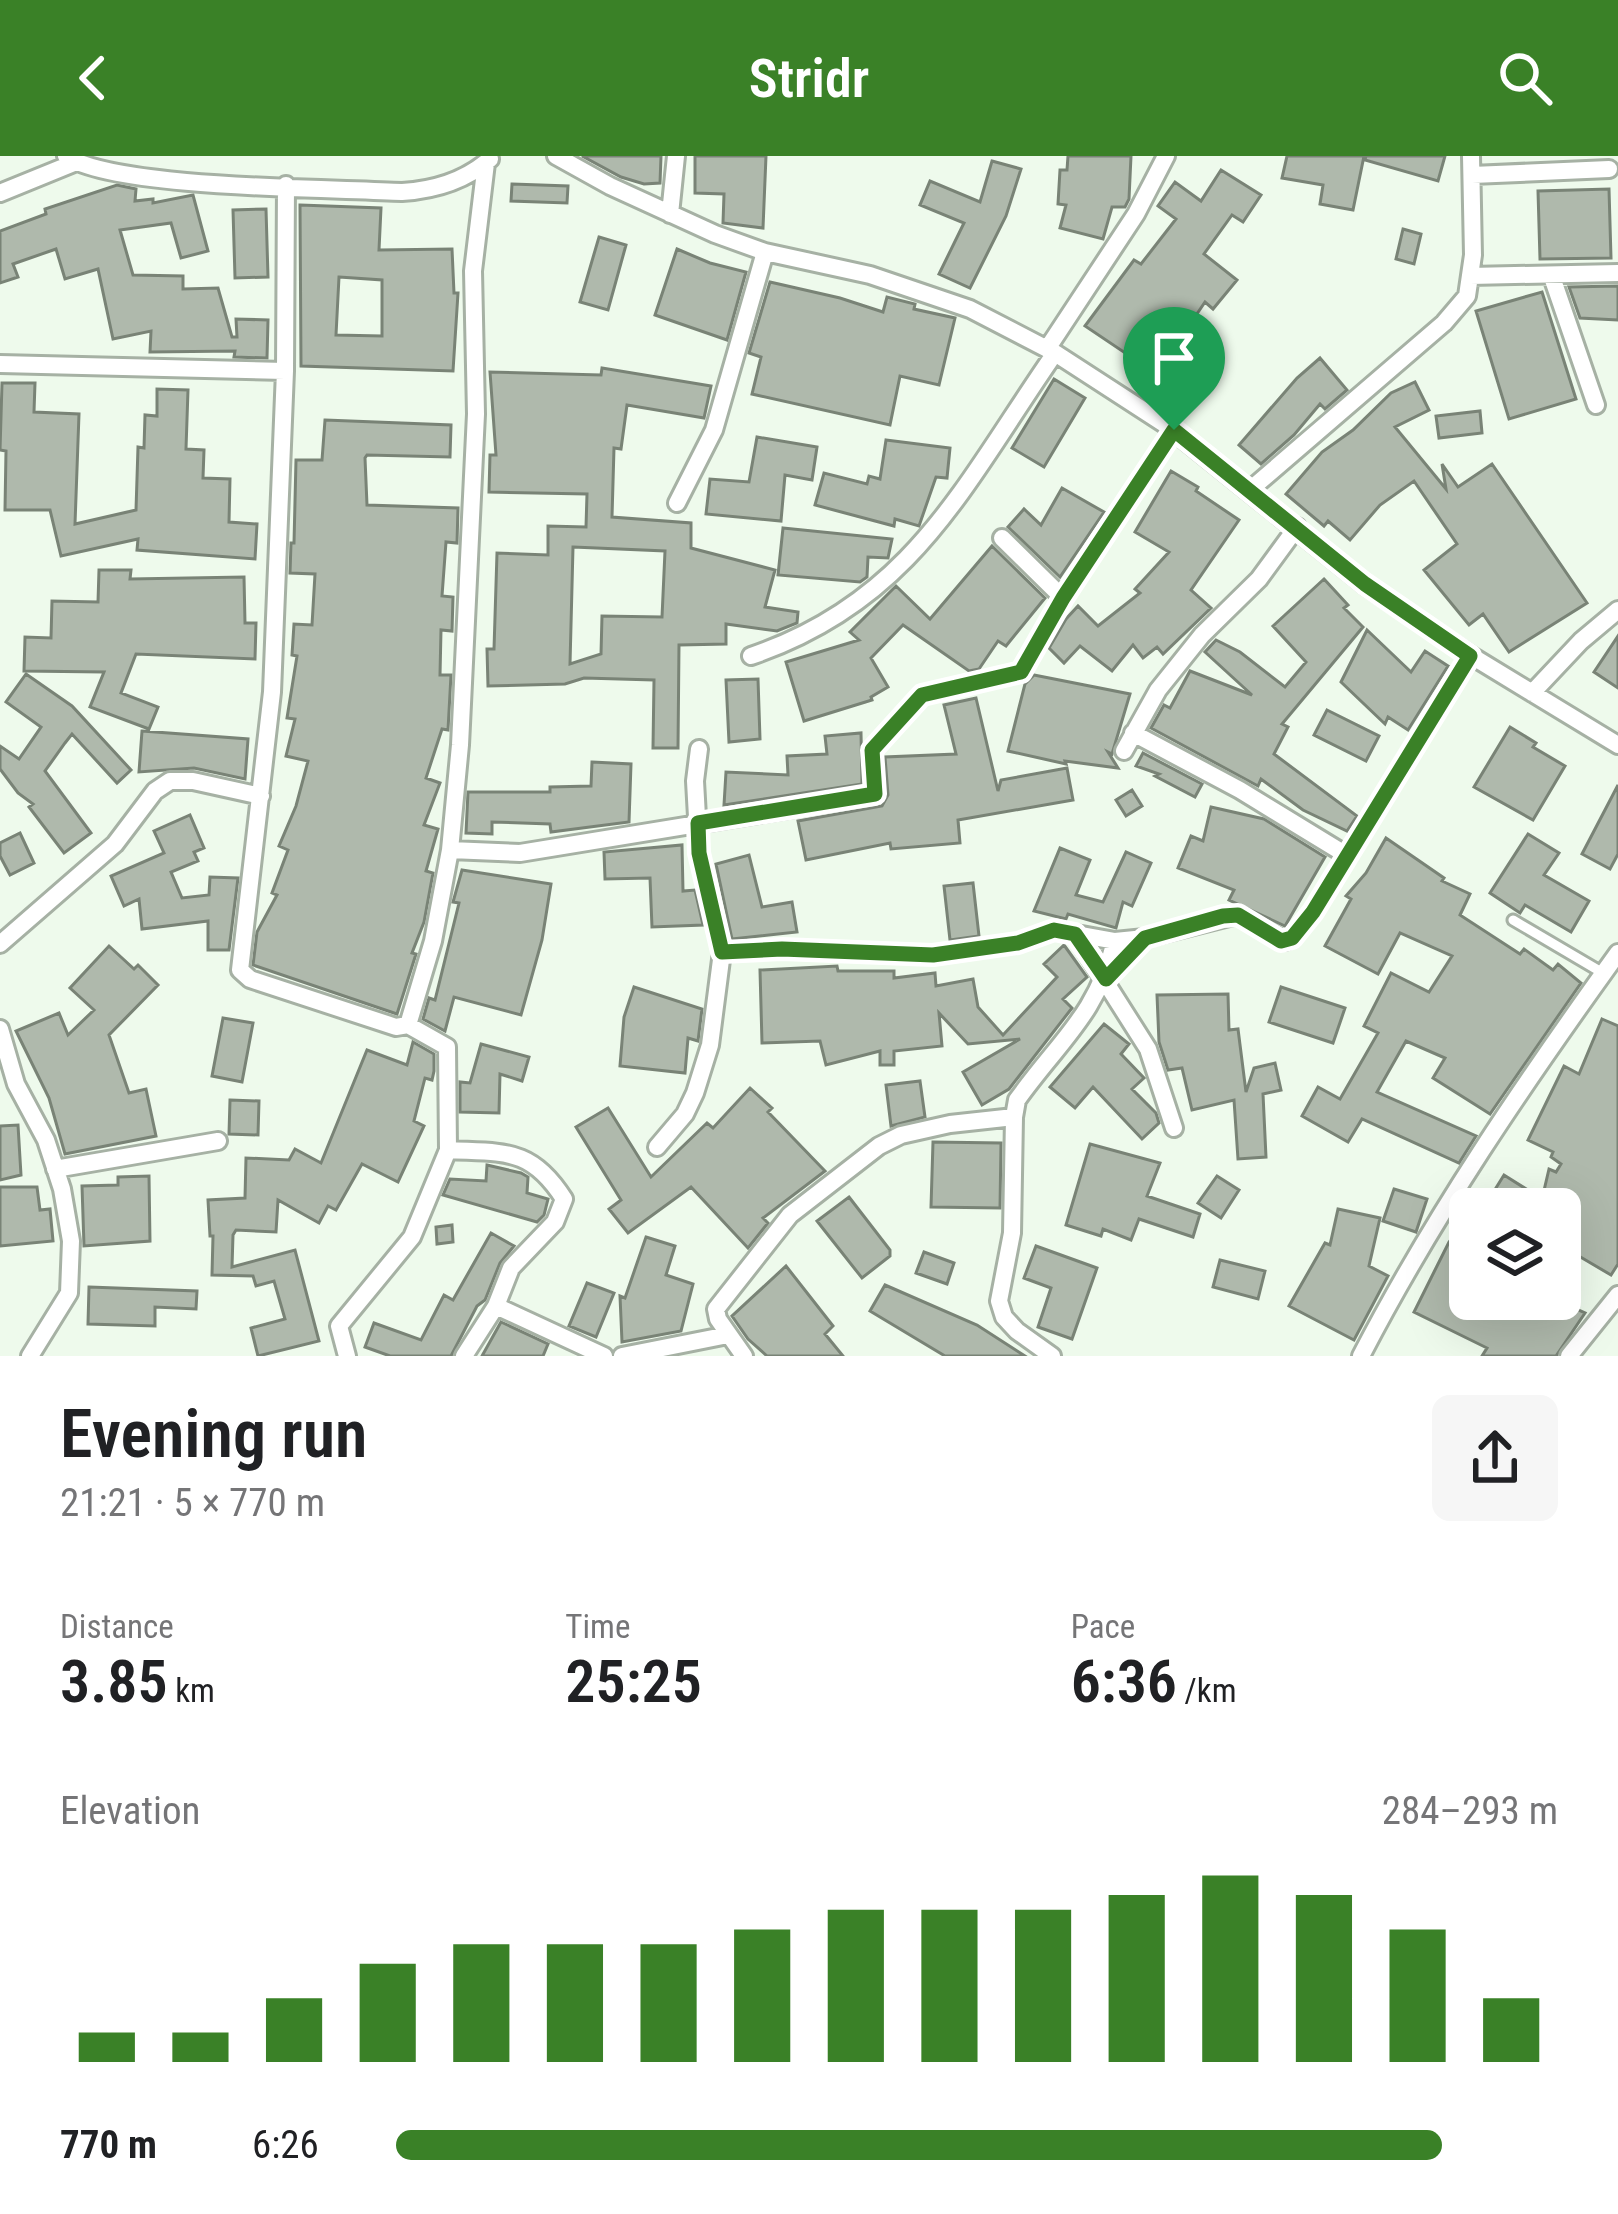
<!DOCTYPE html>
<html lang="en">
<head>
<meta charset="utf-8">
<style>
  body { margin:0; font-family:"Roboto Condensed",sans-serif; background:#f6f6f6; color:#202124; height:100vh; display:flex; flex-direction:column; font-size:45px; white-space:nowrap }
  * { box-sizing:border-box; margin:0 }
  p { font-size:39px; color:#757577 }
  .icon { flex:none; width:66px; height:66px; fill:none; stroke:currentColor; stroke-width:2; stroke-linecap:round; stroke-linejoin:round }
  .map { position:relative; height:1200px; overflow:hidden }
  .panel { display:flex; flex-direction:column; background:#fff; flex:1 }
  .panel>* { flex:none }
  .buttons { position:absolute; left:1449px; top:1032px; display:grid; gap:24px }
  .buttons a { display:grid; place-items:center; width:132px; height:132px; border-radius:18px; background:#fff; box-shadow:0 12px 48px #0002; font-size:60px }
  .pin { position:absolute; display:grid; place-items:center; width:102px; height:102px; color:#fff; margin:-123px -51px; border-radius:50% 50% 50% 0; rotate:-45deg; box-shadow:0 0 12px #0007 }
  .pin .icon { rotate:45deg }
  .round { display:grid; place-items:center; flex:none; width:126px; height:126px; border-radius:18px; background:#f6f6f6 }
  .headline { display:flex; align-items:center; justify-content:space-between; height:204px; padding:0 60px }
  h1 { font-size:66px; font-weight:600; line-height:90px }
  .stats { display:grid; grid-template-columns:repeat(3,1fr); gap:18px; height:204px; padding:12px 60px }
  .stats div { display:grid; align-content:center }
  .stats b { font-size:60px; font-weight:600 }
  .stats small { font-size:33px; font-weight:400 }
  .stats p { font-size:33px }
  .chart { height:336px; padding:24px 60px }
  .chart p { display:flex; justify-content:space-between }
  .chart svg { width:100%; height:216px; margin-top:12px; stroke:#3a8127; stroke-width:6 }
  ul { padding:0 60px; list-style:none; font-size:39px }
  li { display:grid; grid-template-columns:192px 144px 1fr; align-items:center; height:90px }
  li i { height:30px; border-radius:15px; background:#3a8127 }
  header { display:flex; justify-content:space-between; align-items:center; height:156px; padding:0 60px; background:#3a8127; color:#fff; font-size:54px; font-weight:600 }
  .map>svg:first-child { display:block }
  .building { fill:#afb9ac; stroke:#798376; stroke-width:3; fill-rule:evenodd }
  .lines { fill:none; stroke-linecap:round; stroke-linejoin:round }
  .service-casing { stroke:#a6b1a4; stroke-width:15 }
  .minor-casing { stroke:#a6b1a4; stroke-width:22 }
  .service { stroke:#fff; stroke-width:9 }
  .minor { stroke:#fff; stroke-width:16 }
  .route-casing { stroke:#fff; stroke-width:24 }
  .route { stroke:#3a8127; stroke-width:15 }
</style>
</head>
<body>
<header><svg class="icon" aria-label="back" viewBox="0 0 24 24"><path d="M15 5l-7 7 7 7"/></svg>Stridr<svg class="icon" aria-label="search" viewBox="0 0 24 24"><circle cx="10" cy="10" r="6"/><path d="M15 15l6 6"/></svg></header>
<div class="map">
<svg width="1618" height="1200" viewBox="0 0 1618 1200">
  <rect width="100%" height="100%" fill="#eefaec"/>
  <!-- building -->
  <path class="building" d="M582,0H661L660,27L644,28L621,21Z
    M695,0H766L763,72L723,67L724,38L695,37Z
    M1068,0H1131L1129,43L1125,51H1112L1103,83L1060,72L1066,49L1058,48L1060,14H1067Z
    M1287,0H1364L1353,54L1320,48L1323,29L1282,22Z
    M1366,0H1445L1438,25L1365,4Z
    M992,5L1021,13L1006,60L970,132L939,118L964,67L920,49L930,25L980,46Z
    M1221,14L1261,39L1243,66L1232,59L1204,98L1237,124L1213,153L1205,146L1184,177L1173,170L1146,211L1085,170L1134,104L1141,108L1176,63L1158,50L1175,26L1201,45Z
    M512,28L568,30L567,47L511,45Z
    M117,29L136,33L135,45L153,43V47L193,39L208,95L181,102L171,67L120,74L133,119L183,120V133L218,132L232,181H237L236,163L268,164L267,202L234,201L235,195L150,196L151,175L113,183L98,113L65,123L56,93L13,108L18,121L0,127V75L46,58L45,53Z
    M1609,33L1611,102L1540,103L1538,35Z
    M300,49L381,52L379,94L452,93L454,137H458L453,215L301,210ZM339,121L382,124V180L336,179Z
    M266,53L268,121L235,122L233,54Z
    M1403,73L1421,78L1414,108L1396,103Z
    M599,81L626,89L608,154L580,146Z
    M677,93L710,107L746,116L727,184L655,159Z
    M770,126L840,142L883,156L887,141L915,148L914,153L955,162L939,229L900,220L890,269L752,238L761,201L749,197Z
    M1618,130V164L1580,162L1569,131Z
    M1542,136L1576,243L1509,263L1476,155Z
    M1320,202L1347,234L1325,253L1320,248L1294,279L1261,308L1239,289L1297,222Z
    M602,212L711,230L704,262L627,249L621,293L614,292L612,361L691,367V392L775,414L765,451L798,456L797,467L777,475L726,468V488L679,489L678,592H653L654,524L584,522L565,528L488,530L487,493H494L497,397L548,399V370L586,371L587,338L489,336L490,299H496L490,216L601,219ZM573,391L665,395L662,461L602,460L601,498L570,508Z
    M1054,223L1085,242L1044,311L1012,292Z
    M1415,226L1429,254L1395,271L1446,333L1442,308L1458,331L1492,308L1587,447L1509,496L1483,458L1469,469L1424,414L1457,388L1414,325L1380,349L1350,384L1328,365L1324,370L1286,338L1322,296L1353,274L1391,237Z
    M2,227H35L34,256L79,258L75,368L136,354L138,291L144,292L145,259L157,260V233L188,234L186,293L204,294L203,322L230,323L229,366L257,368L255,403L137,394L138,383L61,400L50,354H5L6,295L0,294Z
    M1480,255L1482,277L1439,282L1436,260Z
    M325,264L451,269L450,301L367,299L365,302L367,349L458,352L457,387L446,386L442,440L453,441L452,475L441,474L440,519H451L448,574L442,573L426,622L440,627L424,669L438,673L426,715L433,717L424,766L412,797L416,798L397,858L253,809L257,776L277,739L272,737L288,694L279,690L296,650L308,605L286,600L295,563L287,562L297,500L292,499L294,468L312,469L315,418L290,417L291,387H294L296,304H322Z
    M757,281L817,291L812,324L785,319L781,365L706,358L710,323L749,326Z
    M886,284L950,292L947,322L936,321L919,370L895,363L894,370L815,349L824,317L867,328L869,320L880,323Z
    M1171,315L1198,331L1196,335L1239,364L1191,434L1211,452L1163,498L1157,491L1143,502L1133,489L1112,515L1080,490L1064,507L1049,492L1066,463L1078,450L1098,470L1140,437L1135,433L1169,396L1135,376Z
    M1062,332L1104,356L1060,421L1008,371L1024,353L1041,369Z
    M783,372L892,383L888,402L868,401L867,421L860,426L778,419Z
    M992,390L1045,442L1006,490L998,485L979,513L969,515L903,469L871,502L888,531L871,541L872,544L804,565L786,506L859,484L850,476L896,430L930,463Z
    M99,414H131L130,423L244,421L245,467H256L255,503L136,498L121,537L158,551L149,573L90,551L104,516L24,515L25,481L51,482L52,445L98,446Z
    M1324,423L1348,449L1344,452L1363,471L1282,568L1288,571L1274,598L1357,660L1347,675L1303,654L1261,623L1258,630L1151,572L1164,549L1170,552L1190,515L1252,539L1205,496L1216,484L1240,496L1285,531L1306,506L1273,470Z
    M1367,474L1411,516L1425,495L1448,510L1408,574L1388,561L1385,568L1341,526Z
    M1618,480V532L1594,516Z
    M26,518L72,550L131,614L117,627L72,578L65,587L45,615L91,677L64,697L29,651L33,648L18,637L0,613V590L19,603L41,571L6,546Z
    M1034,519L1130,538L1112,598L1108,596L1118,612L1065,605L1066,608L1008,595L1025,528Z
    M758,523L760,583L729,586L726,524Z
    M976,542L998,635L1001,624L1067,612L1073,644L958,664L960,687L891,693L890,687L806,704L798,665L882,650L888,639L885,601L956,598L944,549Z
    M1327,554L1379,580L1366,605L1314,579Z
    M1510,571L1536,587L1533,591L1565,610L1533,664L1474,631Z
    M142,575L248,583L245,623L194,612L139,616Z
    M861,577L862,628L724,649L726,616L788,619L787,600L827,598L825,580Z
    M1143,597L1202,628L1195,641L1155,620L1159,618L1136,610Z
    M592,606L631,608L629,666L551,676L550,668L492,666V678L466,677L468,636H550V631L591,630Z
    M1618,629V698L1610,713L1582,698Z
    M1132,634L1142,650L1126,660L1116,644Z
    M1211,651L1264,663L1325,701L1285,770L1229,744L1234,734L1178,712L1191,680L1203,685Z
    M190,659L204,692L194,696L198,705L171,716L182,742L209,739L210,721L238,722L229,794H208V765L142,773L139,743L124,750L111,720L164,697L154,675Z
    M20,677L34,707L10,719L0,700V687Z
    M1528,678L1559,697L1544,719L1589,745L1571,776L1525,749L1520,757L1490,737Z
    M1386,682L1444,722L1442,725L1470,738L1460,759L1520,798L1524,793L1553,814L1558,808L1581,827L1490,958L1433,922L1445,902L1406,885L1377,936L1476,980L1459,1007L1362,963L1348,986L1302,960L1318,931L1340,943L1378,877L1364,870L1391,817L1429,836L1452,800L1400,777L1378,818L1325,790L1351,743L1346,740L1366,717Z
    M682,689L683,735L695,734L703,769L652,771L650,722L605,723L604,696Z
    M1060,692L1090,704L1076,739L1103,746L1126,696L1151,707L1132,750L1123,746L1116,772L1068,758L1066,763L1034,755Z
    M749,699L762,751L792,746L797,776L732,783L716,708Z
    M462,714L551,728L542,784L521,859L454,841L445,875L423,863L429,842L435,844L459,747L453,746Z
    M973,727L979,780L950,784L944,730Z
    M1064,789L1087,821L1063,843L1072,852L1009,933L982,949L963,916L1020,883L968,888L939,857L942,890L894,895V909H880V895L826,909L820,885L762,887L760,814L837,810L838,815H894V822L935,817L936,830L973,823L978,851L1003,879L1057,821L1044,808Z
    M109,790L134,813L138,809L158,829L109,879L129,937L146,933L156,980L65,998L49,942L16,875L59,857L68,879L94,854L70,832Z
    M634,831L702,853L698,885L688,882L685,917L620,910L624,861Z
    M1281,831L1345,852L1333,887L1269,866Z
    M1228,838L1229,874L1238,873L1246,936L1254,912L1275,907L1281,934L1263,938L1266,1001L1238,1003L1234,944L1192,954L1182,912L1168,914L1159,886L1157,839Z
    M223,862L253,867L242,926L212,920Z
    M1602,863L1618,870V1108L1611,1119L1560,1089V1080L1576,1053H1494L1486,1048L1504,1019L1542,1043L1549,1013L1556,1016L1561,1008L1551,1001L1553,996L1528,984L1564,910L1579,918Z
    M1104,868L1129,888L1121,898L1144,922L1132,933L1156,957L1159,967L1142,983L1093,931L1075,952L1050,931Z
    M413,886L434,898V915L432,924L425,922L414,965L424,970L398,1026L362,1008L336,1054L328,1050L319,1067L278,1044L276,1076L236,1074L233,1079L232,1111L295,1094L319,1185L258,1200L251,1172L285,1163L274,1125L256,1130L253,1120L212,1119L213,1080H210L208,1044L245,1042L246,1002L289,1004L295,993L321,1007L367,894L407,909Z
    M481,888L529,901L522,925L500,918L499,957L460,956V926L470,927Z
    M920,925L925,961L891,970L886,929Z
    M750,932L772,952L768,956L825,1015L763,1062L768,1067L748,1092L691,1031L628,1077L609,1053L621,1044L576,971L608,952L651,1021L707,967L713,972Z
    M230,944L259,945L258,979L229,978Z
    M18,969L21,1019L0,1024V970Z
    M933,986L1001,987L1000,1052L931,1051Z
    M1090,988L1160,1007L1147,1040L1200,1058L1193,1081L1139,1063L1131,1084L1103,1073L1101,1080L1066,1069Z
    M487,1009L521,1017L528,1021L527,1037L548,1043L544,1059L537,1066L443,1039L450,1023L486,1025Z
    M149,1020L150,1085L84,1090L82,1030L118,1029V1021Z
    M1217,1020L1239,1034L1221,1062L1198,1047Z
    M0,1031H37L40,1054L50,1053L53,1085L0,1090Z
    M1394,1033L1427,1043L1416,1076L1383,1065Z
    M849,1041L890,1094V1100L862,1122L817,1065Z
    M1338,1053L1380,1062L1369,1110L1388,1120L1354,1184L1289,1150L1325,1087L1330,1089Z
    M1470,1060V1143H1554L1585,1157L1556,1200H1482L1487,1192L1414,1156L1449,1086Z
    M452,1069L453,1086L437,1088L436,1071Z
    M491,1077L514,1090L500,1107L485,1144L477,1150L451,1200H390L365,1191L374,1167L421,1184L444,1139L453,1144Z
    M646,1081L675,1090L666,1119L693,1128L681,1175L622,1186L620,1140L625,1142Z
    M1036,1090L1097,1112L1072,1183L1038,1171L1051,1132L1024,1122Z
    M924,1096L954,1107L947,1128L916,1117Z
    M1220,1104L1265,1115L1258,1143L1213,1131Z
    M786,1110L833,1170L825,1178L843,1200H767L748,1183L732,1160Z
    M587,1127L614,1137L596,1181L569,1170Z
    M885,1129L977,1169L1025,1200H945L870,1155Z
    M89,1131L197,1135L196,1153L155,1151V1170L88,1168Z
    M501,1166L548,1188L543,1200H482Z"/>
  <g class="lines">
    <defs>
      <path id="service" d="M1513,764L1603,817"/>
      <path id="minor" d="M66,0C115,33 332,32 402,36C435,34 465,25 490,3
        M556,0L610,30L715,78L765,96L870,119L970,153L1055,197L1166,269L1365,429L1470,499L1618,589
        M1472,19L1609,13
        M286,29L285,215L272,536L240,814L250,823L396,871L408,869L433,785L450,694L460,589L476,258L473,115L486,7
        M0,37L76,6
        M670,58L676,0
        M1470,120L1618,117
        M1552,121L1596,249
        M1047,193L1136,58L1166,0
        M0,208L285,215
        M1251,333L1444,167L1467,140L1473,99L1471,0
        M677,347L714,274L765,96
        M1002,382L1063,442L1174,274
        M751,500C913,445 964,328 1055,197
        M1532,537L1581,485L1618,454
        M1133,577L1240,634L1348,700
        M1124,595L1158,534L1202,479L1259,423L1297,371
        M450,694L520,697L875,639L872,594L922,539L1021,516L1063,442
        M1075,778L1148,893L1174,972
        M0,788L115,688L155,635L170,625H193L261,640
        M722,796L783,793L933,799L1018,787L1054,774L1115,785L1145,782L1237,759L1285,785L1292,782L1313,756L1470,499
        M1106,822L1145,782
        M0,873L16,928L46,984L62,1033L71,1085L69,1137L30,1200
        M657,991L685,958L695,937L710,889L722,796L699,697L695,625L699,593
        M448,994C504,997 531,991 564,1043L555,1066L511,1112L496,1150L464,1200
        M55,1013L218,985
        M496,1150L604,1200
        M347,1200L339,1170L412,1081L448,994L447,891L408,869
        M622,1200L728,1179
        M744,1200L718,1163L716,1153L790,1059L879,990L901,979L950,968L1014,961
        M1052,1200L1017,1175L1004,1161L999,1145L1012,1077L1014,961L1017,944C1059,885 1097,859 1115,785
        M1361,1200C1434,1059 1525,926 1618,797
        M1569,1200L1618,1139"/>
    </defs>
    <!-- service casing -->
    <use href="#service" class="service-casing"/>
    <!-- minor casing -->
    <use href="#minor" class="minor-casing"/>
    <!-- service -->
    <use href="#service" class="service"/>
    <!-- minor -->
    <use href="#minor" class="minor"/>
  </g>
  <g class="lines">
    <defs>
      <path id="route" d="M1174,274L1365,428L1470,500L1313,756L1292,782L1281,785L1238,759L1223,760L1145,782L1106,823L1075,778L1054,774L1018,787L933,799L782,793L722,796L699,697L698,667L875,638L872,594L922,539L1021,516L1063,442Z"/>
    </defs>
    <!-- route casing -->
    <use href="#route" class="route-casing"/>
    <!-- route -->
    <use href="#route" class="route"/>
  </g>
</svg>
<div class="buttons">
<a><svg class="icon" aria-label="layers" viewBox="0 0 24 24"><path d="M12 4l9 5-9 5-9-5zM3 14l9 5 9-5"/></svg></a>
</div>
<div class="pin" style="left:1174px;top:274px;background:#1e9e55"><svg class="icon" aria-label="arrive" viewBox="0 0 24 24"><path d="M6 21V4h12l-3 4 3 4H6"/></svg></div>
</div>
<section class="panel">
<div class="headline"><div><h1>Evening run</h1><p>21:21 · 5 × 770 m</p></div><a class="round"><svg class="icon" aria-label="share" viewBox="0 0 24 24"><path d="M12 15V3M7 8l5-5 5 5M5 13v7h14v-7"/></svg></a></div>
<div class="stats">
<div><p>Distance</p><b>3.85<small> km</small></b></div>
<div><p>Time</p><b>25:25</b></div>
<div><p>Pace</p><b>6:36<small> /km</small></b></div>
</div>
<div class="chart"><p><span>Elevation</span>284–293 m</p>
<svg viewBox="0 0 160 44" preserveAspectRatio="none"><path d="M5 44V38M15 44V38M25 44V31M35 44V24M45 44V20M55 44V20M65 44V20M75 44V17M85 44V13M95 44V13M105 44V13M115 44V10M125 44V6M135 44V10M145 44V17M155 44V31"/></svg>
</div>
<ul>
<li><b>770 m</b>6:26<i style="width:90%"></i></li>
</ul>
</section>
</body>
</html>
